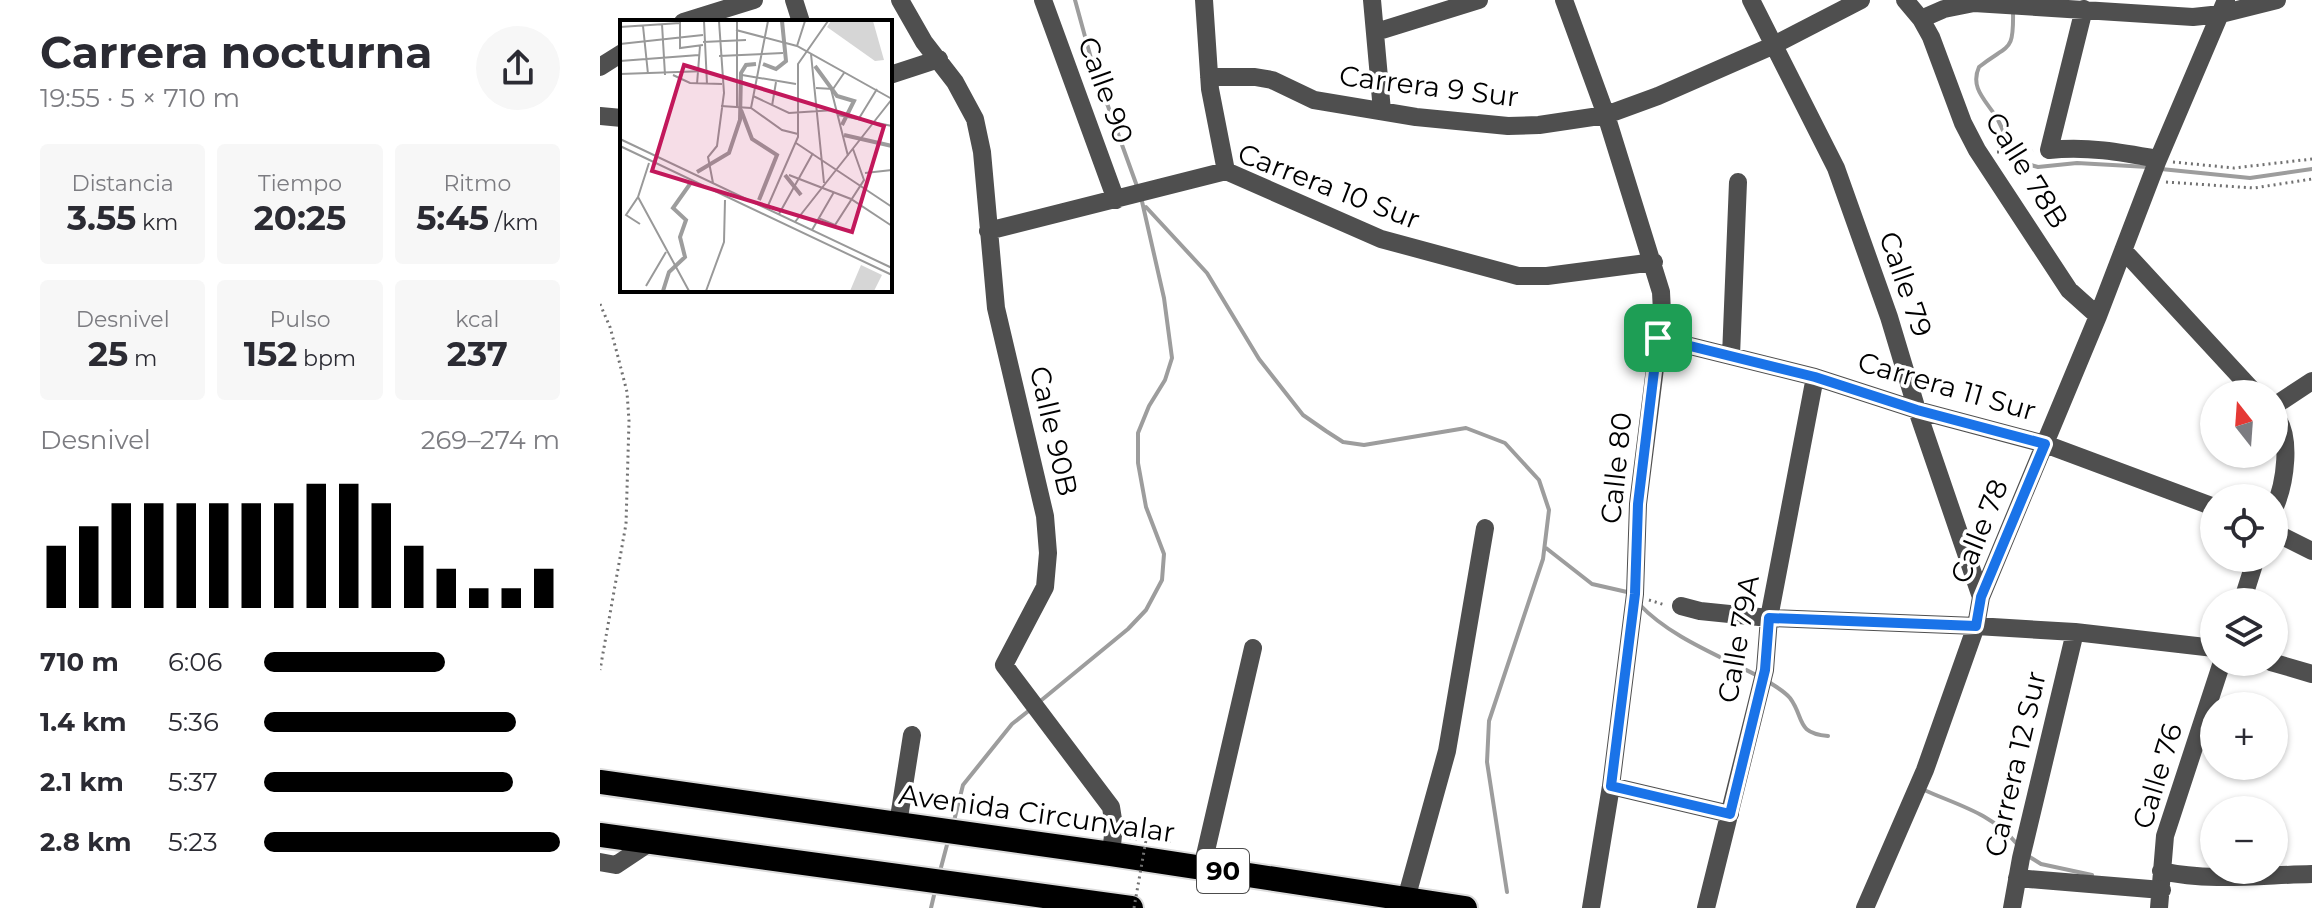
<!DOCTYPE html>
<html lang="es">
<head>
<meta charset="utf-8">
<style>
  body { margin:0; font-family:Montserrat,sans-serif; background:#f7f7f7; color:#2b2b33; height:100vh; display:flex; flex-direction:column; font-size:30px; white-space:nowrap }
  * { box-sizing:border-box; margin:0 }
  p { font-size:26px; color:#7c7c81 }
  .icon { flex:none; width:44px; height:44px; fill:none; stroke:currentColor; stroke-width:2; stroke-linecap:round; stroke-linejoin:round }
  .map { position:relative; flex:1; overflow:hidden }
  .details { display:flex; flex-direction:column; background:#fff; width:600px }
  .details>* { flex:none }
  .needle { width:52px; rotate:343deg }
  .buttons { position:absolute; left:1600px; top:380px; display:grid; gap:16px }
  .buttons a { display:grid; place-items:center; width:88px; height:88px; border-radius:50%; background:#fff; box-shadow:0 2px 6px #0004; font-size:40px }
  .pin { position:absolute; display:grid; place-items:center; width:68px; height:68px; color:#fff; margin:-34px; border-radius:16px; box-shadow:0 4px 12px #0006 }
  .round { display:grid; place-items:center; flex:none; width:84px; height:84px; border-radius:42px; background:#f7f7f7 }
  .headline { display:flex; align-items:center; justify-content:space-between; height:136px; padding:0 40px }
  h1 { font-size:44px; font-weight:700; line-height:60px }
  .figures { display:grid; grid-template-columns:repeat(3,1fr); gap:12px; height:136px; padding:8px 40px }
  .figures div { display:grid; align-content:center; border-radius:8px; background:#f7f7f7; text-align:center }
  .figures b { font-size:34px; font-weight:700 }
  .figures small { font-size:22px; font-weight:400 }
  .figures p { font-size:22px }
  .chart { height:224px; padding:16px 40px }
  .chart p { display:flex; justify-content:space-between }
  .chart svg { width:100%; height:144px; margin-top:8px; stroke:#000; stroke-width:6 }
  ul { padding:0 40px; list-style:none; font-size:26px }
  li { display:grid; grid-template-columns:128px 96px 1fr; align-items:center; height:60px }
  li i { height:20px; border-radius:10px; background:#000 }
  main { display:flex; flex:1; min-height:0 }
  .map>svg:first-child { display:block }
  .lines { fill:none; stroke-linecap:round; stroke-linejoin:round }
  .stream { stroke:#9d9d9d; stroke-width:4 }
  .highway-casing { stroke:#dbdbdb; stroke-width:28 }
  .path { stroke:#717171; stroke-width:3; stroke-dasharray:2 4; stroke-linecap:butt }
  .minor { stroke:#4f4f4f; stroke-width:18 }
  .highway { stroke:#000; stroke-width:24 }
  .path-bridge { stroke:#717171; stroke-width:3; stroke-dasharray:2 4; stroke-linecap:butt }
  .route-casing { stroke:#fff; stroke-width:16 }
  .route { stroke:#1a73e8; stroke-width:10 }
  .labels { text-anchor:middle; stroke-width:7; stroke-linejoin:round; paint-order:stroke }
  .shield { fill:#fff; stroke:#4c4c4c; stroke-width:2 }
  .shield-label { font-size:26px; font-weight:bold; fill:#000 }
  .street-label { font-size:28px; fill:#000; stroke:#fff }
  .inset-river { fill:none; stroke:#9d9d9d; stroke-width:4 }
  .inset-road { fill:none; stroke:#999; stroke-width:2 }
  .view { fill:#c2185b; fill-opacity:0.15; stroke:#c2185b; stroke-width:4 }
  .inset-edge { fill:none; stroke:#000; stroke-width:4 }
</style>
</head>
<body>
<main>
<section class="details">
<div class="headline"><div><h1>Carrera nocturna</h1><p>19:55 · 5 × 710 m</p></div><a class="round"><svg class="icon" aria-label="share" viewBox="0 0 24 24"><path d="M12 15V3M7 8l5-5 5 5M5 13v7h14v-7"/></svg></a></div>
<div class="figures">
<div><p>Distancia</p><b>3.55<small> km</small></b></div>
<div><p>Tiempo</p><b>20:25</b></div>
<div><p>Ritmo</p><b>5:45<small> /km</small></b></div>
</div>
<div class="figures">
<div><p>Desnivel</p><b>25<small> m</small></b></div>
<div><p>Pulso</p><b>152<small> bpm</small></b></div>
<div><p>kcal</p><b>237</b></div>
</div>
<div class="chart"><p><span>Desnivel</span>269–274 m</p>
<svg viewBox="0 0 160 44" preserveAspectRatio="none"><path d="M5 44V25M15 44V19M25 44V12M35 44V12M45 44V12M55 44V12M65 44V12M75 44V12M85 44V6M95 44V6M105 44V12M115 44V25M125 44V32M135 44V38M145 44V38M155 44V32"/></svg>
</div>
<ul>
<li><b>710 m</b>6:06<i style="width:61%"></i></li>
<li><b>1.4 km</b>5:36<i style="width:85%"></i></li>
<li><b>2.1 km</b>5:37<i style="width:84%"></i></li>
<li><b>2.8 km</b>5:23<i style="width:100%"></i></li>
</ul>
</section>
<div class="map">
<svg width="1712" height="908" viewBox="0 0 1712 908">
  <rect width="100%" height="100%" fill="#fff"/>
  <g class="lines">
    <!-- stream -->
    <path class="stream" d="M475,0L492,62L538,189
      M1413,10C1414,54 1409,43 1379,67C1369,89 1388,102 1398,120C1404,132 1409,144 1414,156L1420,162L1438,167L1477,163L1548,167
      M1561,169L1650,178L1712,169
      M546,207L607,273L659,359L703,415L726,431L743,442L764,445L866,428L905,443L939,480L949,510L943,559L889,721L887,762L907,892
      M946,548L992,584L1027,592L1030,595
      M1039,604C1070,637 1118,655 1158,676
      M1169,682C1176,687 1184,691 1190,698C1205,718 1195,733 1228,736
      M438,703L528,629L546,610L562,580L564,554L546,507L538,463V433L549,406L565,380L572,358L564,298L541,197
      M1324,790C1360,806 1391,813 1417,844
      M353,825L363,785L412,724L431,709
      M1428,856L1441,864L1492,875
      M339,875L348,841
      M331,908L335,891"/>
    <defs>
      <path id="highway" d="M0,782L511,854L865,908
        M0,835L531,908"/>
    </defs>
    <!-- highway casing -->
    <use href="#highway" class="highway-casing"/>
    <!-- path -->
    <path class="path" d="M1397,152L1433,150
      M1573,162L1634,168L1712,159
      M1566,182L1654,188L1712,179
      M0,304L10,327L17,353L27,392L29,421L26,524L0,670
      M1049,600L1065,605"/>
    <!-- minor -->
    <path class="minor" d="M194,0L201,22
      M300,0L324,42L355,82L375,119L382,152L396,308L445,516L448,553L445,587L404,665L511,807L514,826L511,854
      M443,0L516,200
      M604,0L610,89L626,171
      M772,0L782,111
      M964,0L1006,115L1061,292L1062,312L1038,504L1035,594L1011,786L991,908
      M1151,0L1236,168L1289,317L1317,410L1381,597
      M1305,0L1321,19L1331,37L1363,123L1377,150L1469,290L1498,316
      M1484,9L1449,150C1487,146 1520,152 1558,159
      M1321,19L1344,9L1374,3L1593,17L1621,14L1677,0
      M83,22L154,0
      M776,32L879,0
      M0,67L22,53
      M290,75L339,59
      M609,77H655L672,80L714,100L816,117L908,126L939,125L1006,115L1058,96L1172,46L1261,0
      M0,116L22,118
      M388,231L626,171L781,239L918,276H947L1054,262
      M1523,250L1656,394
      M1058,338L1215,377L1317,410L1445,444L1614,507
      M1131,356L1138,182
      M1674,406L1712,381
      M1674,414C1693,435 1685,484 1674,509
      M1674,532L1712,551
      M1642,602L1656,558
      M1081,606L1100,611L1169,618L1376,626L1475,632L1614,648
      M1671,662L1712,674
      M1011,786L1130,814
      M298,824L312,735
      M0,862L16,865L49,843
      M602,868L653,648
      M1561,871C1611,882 1661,875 1712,874
      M1417,878L1562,890
      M806,899L847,751L885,528
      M1106,908L1165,670L1169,618L1215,377
      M1265,908L1325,770L1376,626L1381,597L1498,316L1557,162L1626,0
      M1412,908L1421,858L1475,632
      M1559,908L1565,836L1622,662"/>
    <!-- highway -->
    <use href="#highway" class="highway"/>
    <!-- path-bridge -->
    <path class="path-bridge" d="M534,908L546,840L530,838L531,834L570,838L569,842L533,837L565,839"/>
  </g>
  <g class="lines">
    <defs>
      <path id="route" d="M1058,338L1215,377L1317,410L1445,444L1381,597L1376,626L1169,618L1165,670L1130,814L1011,786L1035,594L1038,504Z"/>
    </defs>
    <!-- route casing -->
    <use href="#route" class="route-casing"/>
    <!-- route -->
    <use href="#route" class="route"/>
  </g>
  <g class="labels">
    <!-- shield labels -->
    <rect class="shield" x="597" y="849" width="52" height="44" rx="6"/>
    <g class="shield-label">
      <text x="623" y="880">90</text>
    </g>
    <!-- street labels -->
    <g class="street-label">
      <text transform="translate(829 86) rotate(7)" y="10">Carrera 9 Sur</text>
      <text transform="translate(506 90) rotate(70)" y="10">Calle 90</text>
      <text transform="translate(1427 170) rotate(58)" y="10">Calle 78B</text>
      <text transform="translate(729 186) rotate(21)" y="10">Carrera 10 Sur</text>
      <text transform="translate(1306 284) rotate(71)" y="10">Calle 79</text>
      <text transform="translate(1347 386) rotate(16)" y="10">Carrera 11 Sur</text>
      <text transform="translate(454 431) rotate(77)" y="10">Calle 90B</text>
      <text transform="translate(1016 468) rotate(-84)" y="10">Calle 80</text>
      <text transform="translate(1379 531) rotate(-68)" y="10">Calle 78</text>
      <text transform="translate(1138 639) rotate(-80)" y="10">Calle 79A</text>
      <text transform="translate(1415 764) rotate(-77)" y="10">Carrera 12 Sur</text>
      <text transform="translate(1557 776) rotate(-73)" y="10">Calle 76</text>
      <text transform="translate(437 813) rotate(8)" y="10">Avenida Circunvalar</text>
    </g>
  </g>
  <!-- overview -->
  <g transform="translate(20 20)">
    <rect width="272" height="272" fill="#fff"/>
    <path d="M211,1H253L264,40L255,41L207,7ZM241,245L262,255L254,271H230Z" fill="#d6d6d6"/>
    <path class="inset-river" d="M143,44L156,49L166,41L162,1M195,46L217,76L234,81L222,105M121,90L132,119L157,135L139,180M224,115L272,126M77,152L109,133L120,100L121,53L126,45L136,44M165,155L181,175M43,271L49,252L65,237L60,217L66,200L53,188L70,164"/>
    <path class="inset-road" d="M84,1L87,64M117,1V87M60,2V28L83,25M42,4L45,55M23,6L28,54M0,7L60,3M116,10L177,26L272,79M83,22L126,20M0,24L83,15M177,26L185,1M191,34L204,163M99,36L163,33M0,41L79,35M0,54L87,51M53,55L70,63L102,64M122,55L176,64M77,64L80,26M196,68L213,69L224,53M211,69L228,136M133,76L169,93L215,90M101,86L131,88L162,110L178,114M152,86L156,62M131,88L148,1M218,95L272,106M238,100L257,69M0,119L272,248M176,123L272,187M0,126L272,255M245,153L272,150M169,155L231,179L272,206M93,163L88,137L97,126L104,73L99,1M18,177L69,271M147,188L178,117V44L208,1M159,194L193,133M198,198L215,205L244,160L233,129M175,202L272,79M20,204L6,195L18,177L29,143M192,210L214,172M26,266L46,232M86,271L104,222L105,180"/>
    <path class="view" d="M64,45L264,106L232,212L32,151Z"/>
    <rect width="272" height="272" class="inset-edge"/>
  </g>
</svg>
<div class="buttons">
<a><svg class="needle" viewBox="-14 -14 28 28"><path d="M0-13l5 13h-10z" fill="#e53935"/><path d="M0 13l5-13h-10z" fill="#7c7c81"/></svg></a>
<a><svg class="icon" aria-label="locate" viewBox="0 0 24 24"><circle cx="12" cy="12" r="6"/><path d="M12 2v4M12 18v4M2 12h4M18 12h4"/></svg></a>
<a><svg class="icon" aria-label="layers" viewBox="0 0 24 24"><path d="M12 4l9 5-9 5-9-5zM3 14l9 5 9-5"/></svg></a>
<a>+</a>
<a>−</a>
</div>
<div class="pin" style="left:1058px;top:338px;background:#1e9e55"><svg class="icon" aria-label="arrive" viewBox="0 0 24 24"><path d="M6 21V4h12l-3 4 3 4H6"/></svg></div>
</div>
</main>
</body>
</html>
